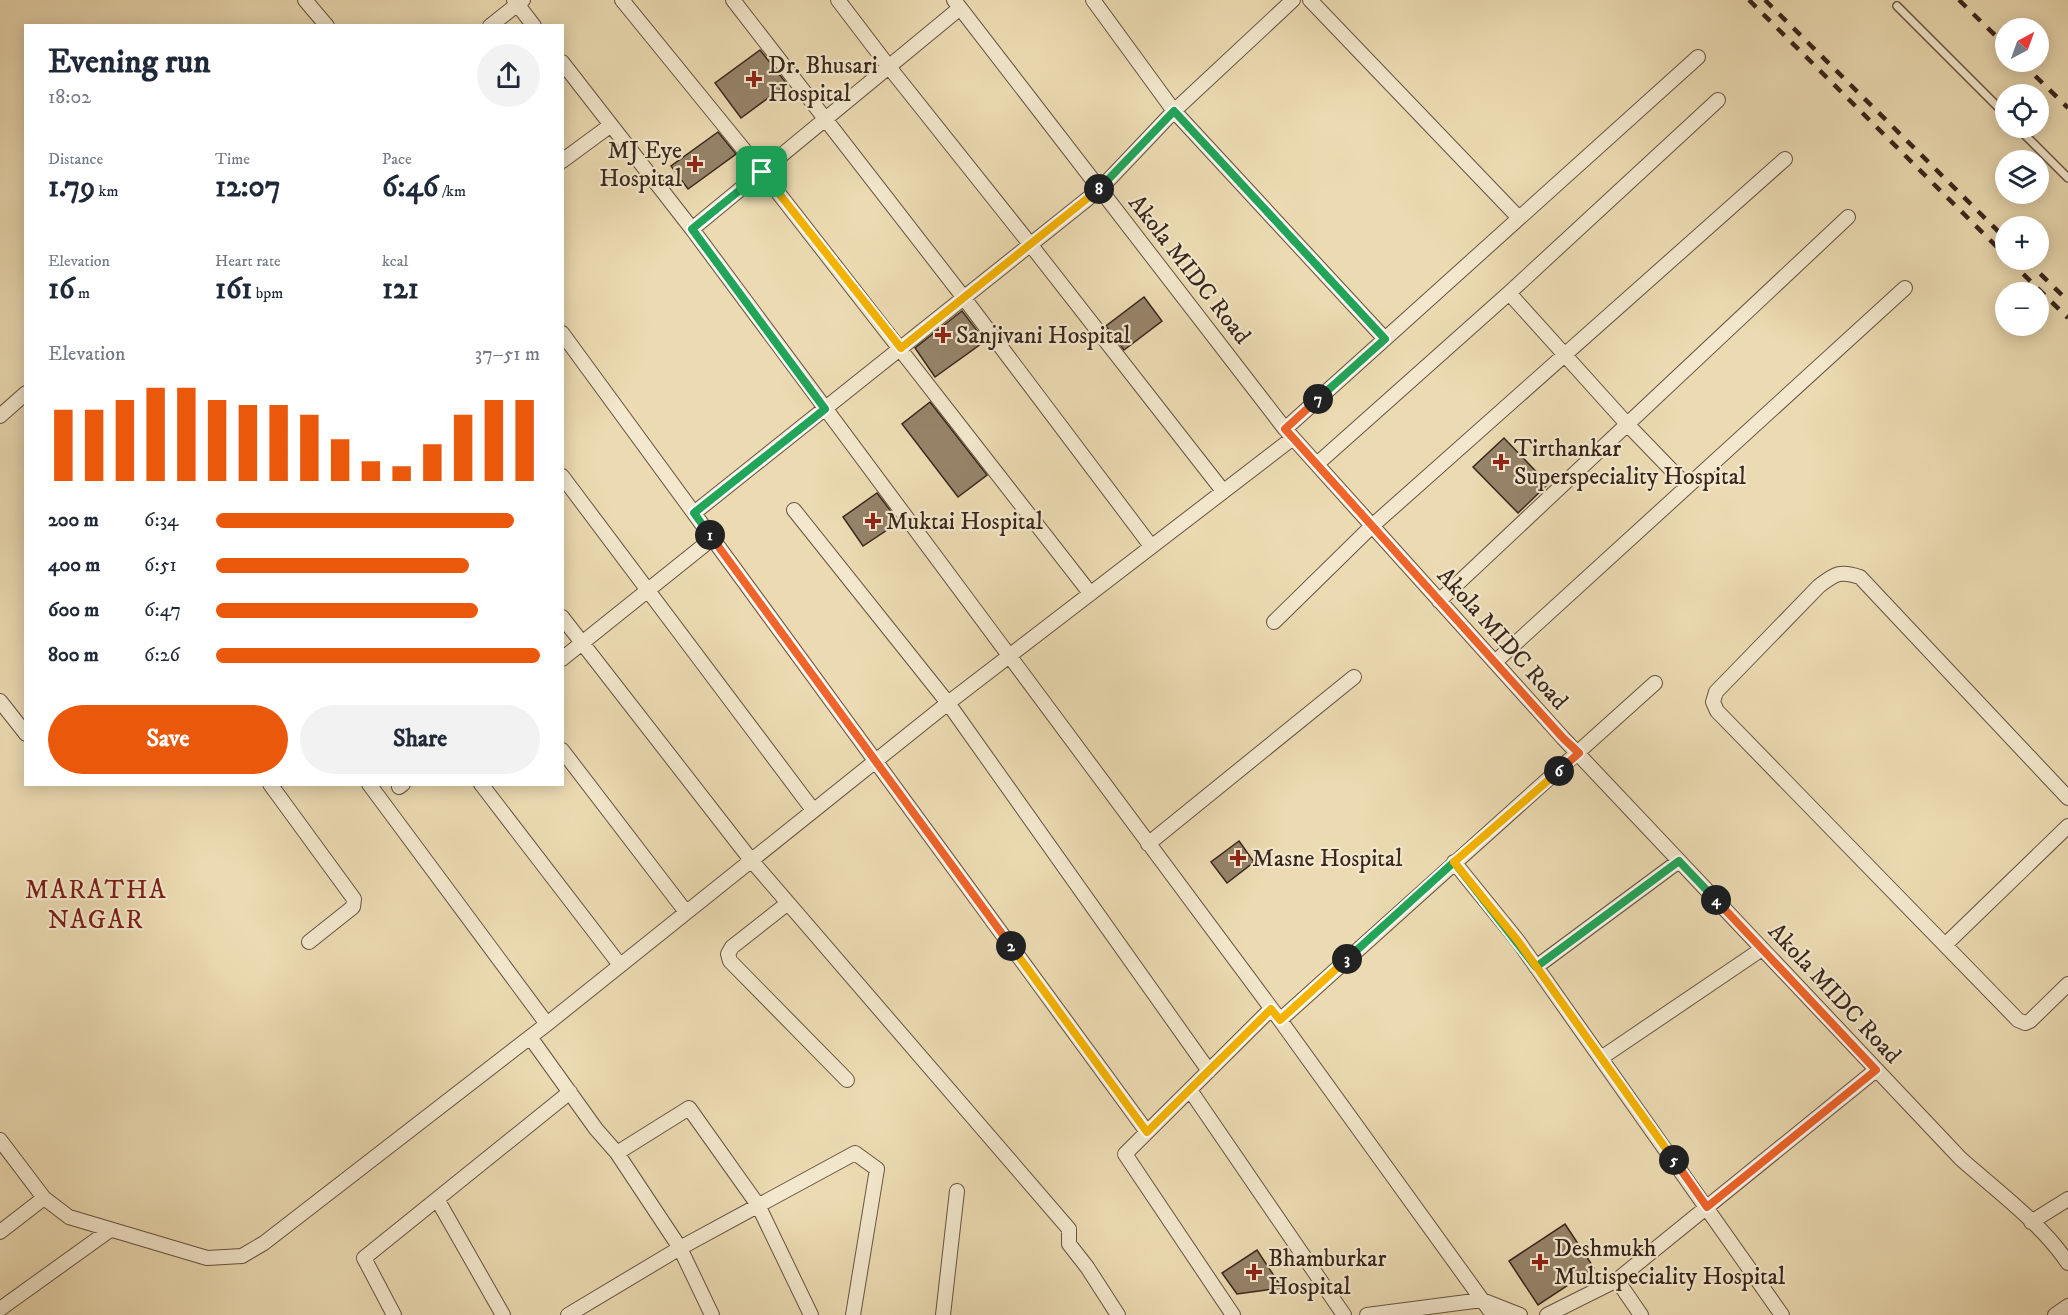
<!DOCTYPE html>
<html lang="en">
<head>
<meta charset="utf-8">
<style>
  body { margin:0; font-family:"IM FELL DW Pica",serif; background:#f2f2f3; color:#1f2937; height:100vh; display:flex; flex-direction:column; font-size:22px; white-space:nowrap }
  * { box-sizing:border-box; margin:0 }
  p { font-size:20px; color:#747a83 }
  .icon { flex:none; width:33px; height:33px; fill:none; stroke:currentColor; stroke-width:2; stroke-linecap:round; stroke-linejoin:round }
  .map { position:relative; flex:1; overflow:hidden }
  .side { position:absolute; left:24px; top:24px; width:540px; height:762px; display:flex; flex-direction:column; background:#fff; border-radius:0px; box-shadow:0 3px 15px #0003 }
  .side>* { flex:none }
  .needle { width:39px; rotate:41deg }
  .tools { position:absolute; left:1995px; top:18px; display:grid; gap:12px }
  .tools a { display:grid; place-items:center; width:54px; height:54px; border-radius:50%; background:#fff; box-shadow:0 3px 15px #0003; font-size:30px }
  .pin { position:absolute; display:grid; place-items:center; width:51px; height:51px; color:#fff; margin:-26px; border-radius:12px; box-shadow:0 3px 9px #0006 }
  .km { position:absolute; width:30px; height:30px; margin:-15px; border-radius:50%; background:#222; color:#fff; font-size:16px; line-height:30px; text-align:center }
  .round { display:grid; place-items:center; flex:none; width:63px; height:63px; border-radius:32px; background:#f2f2f3 }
  .overview { display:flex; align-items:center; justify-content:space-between; height:102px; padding:0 24px }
  h1 { font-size:33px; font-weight:700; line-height:45px }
  .metrics { display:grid; grid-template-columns:repeat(3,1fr); gap:9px; height:102px; padding:6px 24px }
  .metrics div { display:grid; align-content:center }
  .metrics b { font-size:30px; font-weight:700 }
  .metrics small { font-size:16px; font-weight:400 }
  .metrics p { font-size:16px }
  .chart { height:168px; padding:12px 24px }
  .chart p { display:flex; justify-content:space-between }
  .chart svg { width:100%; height:108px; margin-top:6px; stroke:#ea580c; stroke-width:6 }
  .primary-button { display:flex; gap:12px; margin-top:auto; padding:12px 24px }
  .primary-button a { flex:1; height:69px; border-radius:36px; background:#ea580c; color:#fff; font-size:24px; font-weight:700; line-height:69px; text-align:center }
  .primary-button a+a { background:#f2f2f3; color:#1f2937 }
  ul { padding:0 24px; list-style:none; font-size:20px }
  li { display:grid; grid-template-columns:96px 72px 1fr; align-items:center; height:45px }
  li i { height:15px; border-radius:8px; background:#ea580c }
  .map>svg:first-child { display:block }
  .building { fill:#96846a; stroke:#39261d; stroke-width:1.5 }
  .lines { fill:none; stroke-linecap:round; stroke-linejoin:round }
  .lane-casing { stroke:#665342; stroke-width:10 }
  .street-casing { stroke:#665342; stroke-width:16 }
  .lane { stroke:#f3e8cd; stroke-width:7 }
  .street { stroke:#f3e8cd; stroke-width:14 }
  .rail { stroke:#39261d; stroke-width:4.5; stroke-dasharray:10 10; stroke-linecap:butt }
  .split-1-casing { stroke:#fff; stroke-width:12 }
  .split-2-casing { stroke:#fff; stroke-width:12 }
  .split-3-casing { stroke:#fff; stroke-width:12 }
  .split-4-casing { stroke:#fff; stroke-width:12 }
  .split-5-casing { stroke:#fff; stroke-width:12 }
  .split-6-casing { stroke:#fff; stroke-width:12 }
  .split-7-casing { stroke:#fff; stroke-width:12 }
  .split-8-casing { stroke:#fff; stroke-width:12 }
  .split-9-casing { stroke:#fff; stroke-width:12 }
  .split-1 { stroke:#22a559; stroke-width:8 }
  .split-2 { stroke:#f0652b; stroke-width:8 }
  .split-3 { stroke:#f5b400; stroke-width:8 }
  .split-4 { stroke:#22a559; stroke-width:8 }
  .split-5 { stroke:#f0652b; stroke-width:8 }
  .split-6 { stroke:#f5b400; stroke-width:8 }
  .split-7 { stroke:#f0652b; stroke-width:8 }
  .split-8 { stroke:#22a559; stroke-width:8 }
  .split-9 { stroke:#f5b400; stroke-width:8 }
  .poi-dot { fill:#8f2418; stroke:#f3e8cd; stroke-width:2 }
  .labels { text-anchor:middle; stroke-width:4.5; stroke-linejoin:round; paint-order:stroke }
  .poi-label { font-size:24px; fill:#39261d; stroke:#f3e8cd; text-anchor:start }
  .street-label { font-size:24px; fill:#39261d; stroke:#f3e8cd }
  .neighbourhood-label { font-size:26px; letter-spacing:1.5px; fill:#7a1f14; stroke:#f3e8cd }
</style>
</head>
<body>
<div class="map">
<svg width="2068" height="1315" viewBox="0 0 2068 1315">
  <rect width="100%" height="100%" fill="#ecdbb2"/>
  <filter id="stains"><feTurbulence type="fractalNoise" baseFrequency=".00333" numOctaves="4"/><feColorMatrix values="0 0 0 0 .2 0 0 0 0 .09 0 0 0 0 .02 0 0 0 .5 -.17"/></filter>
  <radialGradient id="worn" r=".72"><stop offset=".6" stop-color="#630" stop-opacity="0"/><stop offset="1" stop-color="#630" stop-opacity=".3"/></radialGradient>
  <!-- building -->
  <path class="building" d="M760,50L787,84L741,118L715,83Z
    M718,132L736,154L688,189L671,166Z
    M1144,297L1162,321L1124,350L1106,326Z
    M962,311L985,341L935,377L915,348Z
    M930,402L987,475L958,497L902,424Z
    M1504,438L1548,484L1518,513L1473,467Z
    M877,493L899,522L863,546L843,517Z
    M1239,841L1254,862L1227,883L1211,862Z
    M1565,1224L1594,1268L1538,1305L1509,1261Z
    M1257,1250L1282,1288L1237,1294L1222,1273Z"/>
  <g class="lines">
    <defs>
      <path id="lane" d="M1897,6L2006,115
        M2018,128L2068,178"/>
      <path id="street" d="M305,0L327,26
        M514,0L534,26
        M622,0L762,172L1090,593
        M733,0L964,298L1151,546
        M838,0L889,67L1030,244L1223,491
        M954,0L1285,429L1563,738L1961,1159C1996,1190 2041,1223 2068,1263
        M1293,0L1174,111L1385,339
        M1310,0L1519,218
        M490,26L523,0
        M562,62L692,229L1280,1020L1493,1315
        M562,161L611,125
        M692,229L960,8
        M1509,293L1627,424L1687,486
        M562,333L1147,1132
        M0,416L26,393
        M1285,429L1698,57
        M1317,464L1509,293L1718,100
        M562,476L813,810
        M794,510L948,703L1209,1071
        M694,513L1100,189L1174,111L1093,0
        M1439,601L1848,217
        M562,617L751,860L1069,1229V1244L1087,1267L1118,1315
        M1274,622L1372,526L1785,159
        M562,659L713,538
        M1495,662L1905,288
        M0,701L26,734
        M562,750L686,912
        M270,784L354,899L353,907L309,942
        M369,784L547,1024
        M481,784L620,965
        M399,787L403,784
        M2068,798L1860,577C1840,570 1835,574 1819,586L1716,692L1713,702L1717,711L2018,1020L2025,1023L2030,1021L2068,984
        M1148,844L1354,677
        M1454,862L1518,941L1782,1315
        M788,903L732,947L728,954L730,961L847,1080
        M1945,945L2068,826
        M1536,967L1679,861
        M1280,1020L1655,683
        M530,1037L596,1129L617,1153L680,1248L712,1315
        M1601,1058L1762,949
        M1190,1090L1344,1315
        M0,1140L44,1198L69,1217L207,1258L242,1256L264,1243L547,1024L948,703L1293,438
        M617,1153L689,1108L758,1205L811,1315
        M437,1199L503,1315
        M2031,1222L2068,1199
        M0,1232L44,1198
        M1617,1280L1641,1315
        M0,1309L110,1230
        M394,1315L364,1258L570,1092
        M568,1315L680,1248L855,1153L877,1169L853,1315
        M943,1315L957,1191
        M1233,1315L1125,1154L1271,1009
        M1367,1315L1482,1300L1520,1315
        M1547,1315L1617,1280L1876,1070
        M2055,1315L2068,1306"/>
    </defs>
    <!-- lane casing -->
    <use href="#lane" class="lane-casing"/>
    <!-- street casing -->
    <use href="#street" class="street-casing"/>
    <!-- lane -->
    <use href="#lane" class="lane"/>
    <!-- street -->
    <use href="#street" class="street"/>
    <!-- rail -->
    <path class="rail" d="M1749,0L2006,256
      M1765,0L2006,239
      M1959,0L2006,46
      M2021,62L2068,108
      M2009,260L2068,318
      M2026,260L2068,301"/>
  </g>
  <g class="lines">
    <defs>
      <path id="split-1" d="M710,535L694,513L825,409L692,229L762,172"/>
      <path id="split-2" d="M710,535L1011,946"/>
      <path id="split-3" d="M1011,946L1147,1132L1271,1009L1280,1020L1347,959"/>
      <path id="split-4" d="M1347,959L1454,862L1536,967L1679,861L1716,900"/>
      <path id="split-5" d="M1674,1160L1707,1207L1876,1070L1716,900"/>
      <path id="split-6" d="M1559,771L1454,862L1518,941L1674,1160"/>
      <path id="split-7" d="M1318,399L1285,429L1563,738L1579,753L1559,771"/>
      <path id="split-8" d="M1099,189L1174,111L1385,339L1318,399"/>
      <path id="split-9" d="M762,172L901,348L1099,189"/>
    </defs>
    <!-- split-1 casing -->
    <use href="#split-1" class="split-1-casing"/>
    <!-- split-2 casing -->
    <use href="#split-2" class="split-2-casing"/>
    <!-- split-3 casing -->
    <use href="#split-3" class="split-3-casing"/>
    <!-- split-4 casing -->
    <use href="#split-4" class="split-4-casing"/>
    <!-- split-5 casing -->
    <use href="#split-5" class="split-5-casing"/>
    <!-- split-6 casing -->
    <use href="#split-6" class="split-6-casing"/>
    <!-- split-7 casing -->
    <use href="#split-7" class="split-7-casing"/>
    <!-- split-8 casing -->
    <use href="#split-8" class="split-8-casing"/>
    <!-- split-9 casing -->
    <use href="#split-9" class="split-9-casing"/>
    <!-- split-1 -->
    <use href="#split-1" class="split-1"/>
    <!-- split-2 -->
    <use href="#split-2" class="split-2"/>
    <!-- split-3 -->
    <use href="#split-3" class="split-3"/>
    <!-- split-4 -->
    <use href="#split-4" class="split-4"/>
    <!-- split-5 -->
    <use href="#split-5" class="split-5"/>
    <!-- split-6 -->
    <use href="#split-6" class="split-6"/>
    <!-- split-7 -->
    <use href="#split-7" class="split-7"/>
    <!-- split-8 -->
    <use href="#split-8" class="split-8"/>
    <!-- split-9 -->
    <use href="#split-9" class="split-9"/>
  </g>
  <!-- markers -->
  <g class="poi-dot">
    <path d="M751 70h6v6h6v6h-6v6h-6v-6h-6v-6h6z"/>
    <path d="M692 155h6v6h6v6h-6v6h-6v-6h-6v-6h6z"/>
    <path d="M940 326h6v6h6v6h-6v6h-6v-6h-6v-6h6z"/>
    <path d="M1498 453h6v6h6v6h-6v6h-6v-6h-6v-6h6z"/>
    <path d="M870 512h6v6h6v6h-6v6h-6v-6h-6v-6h6z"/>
    <path d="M1235 849h6v6h6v6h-6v6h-6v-6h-6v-6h6z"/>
    <path d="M1537 1253h6v6h6v6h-6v6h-6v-6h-6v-6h6z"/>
    <path d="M1251 1263h6v6h6v6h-6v6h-6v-6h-6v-6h6z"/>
  </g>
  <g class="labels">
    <!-- poi labels -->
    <g class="poi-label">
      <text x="768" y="73">Dr. Bhusari<tspan x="768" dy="28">Hospital</tspan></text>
      <text x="682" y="158" text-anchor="end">MJ Eye<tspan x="682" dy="28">Hospital</tspan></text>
      <text x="956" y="343">Sanjivani Hospital</text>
      <text x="1514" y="456">Tirthankar<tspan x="1514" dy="28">Superspeciality Hospital</tspan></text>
      <text x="886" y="529">Muktai Hospital</text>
      <text x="1252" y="866">Masne Hospital</text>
      <text x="1554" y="1256">Deshmukh<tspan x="1554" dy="28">Multispeciality Hospital</tspan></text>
      <text x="1268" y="1266">Bhamburkar<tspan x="1268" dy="28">Hospital</tspan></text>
    </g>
    <!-- street labels -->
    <g class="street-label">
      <text transform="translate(1190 269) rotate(52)" y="8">Akola MIDC Road</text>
      <text transform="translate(1503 638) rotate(48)" y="8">Akola MIDC Road</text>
      <text transform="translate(1835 993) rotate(47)" y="8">Akola MIDC Road</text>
    </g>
    <!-- neighbourhood labels -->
    <g class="neighbourhood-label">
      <text x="96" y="898">MARATHA<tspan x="96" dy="30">NAGAR</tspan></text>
    </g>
  </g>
  <rect width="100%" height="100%" filter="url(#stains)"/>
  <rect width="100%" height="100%" fill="url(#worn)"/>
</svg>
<div class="tools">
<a><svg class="needle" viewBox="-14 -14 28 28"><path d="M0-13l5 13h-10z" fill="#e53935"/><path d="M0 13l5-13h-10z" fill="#747a83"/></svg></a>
<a><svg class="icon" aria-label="locate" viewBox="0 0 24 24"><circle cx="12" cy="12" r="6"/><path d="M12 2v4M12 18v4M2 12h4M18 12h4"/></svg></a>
<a><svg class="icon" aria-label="layers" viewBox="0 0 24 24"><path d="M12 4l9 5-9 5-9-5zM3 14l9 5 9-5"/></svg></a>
<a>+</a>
<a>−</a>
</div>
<div class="pin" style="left:762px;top:172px;background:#1e9e55"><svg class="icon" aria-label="arrive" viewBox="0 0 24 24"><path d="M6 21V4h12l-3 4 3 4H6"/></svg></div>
<b class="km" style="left:710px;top:535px">1</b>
<b class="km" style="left:1011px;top:946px">2</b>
<b class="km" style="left:1347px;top:959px">3</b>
<b class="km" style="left:1716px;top:900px">4</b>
<b class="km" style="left:1674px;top:1160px">5</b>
<b class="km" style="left:1559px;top:771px">6</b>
<b class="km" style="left:1318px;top:399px">7</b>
<b class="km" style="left:1099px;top:189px">8</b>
<section class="side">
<div class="overview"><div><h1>Evening run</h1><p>18:02</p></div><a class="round"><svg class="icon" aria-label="share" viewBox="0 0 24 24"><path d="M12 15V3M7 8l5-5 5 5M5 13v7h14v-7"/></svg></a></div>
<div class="metrics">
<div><p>Distance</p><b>1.79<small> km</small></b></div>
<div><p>Time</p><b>12:07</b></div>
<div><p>Pace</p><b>6:46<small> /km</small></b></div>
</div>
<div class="metrics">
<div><p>Elevation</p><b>16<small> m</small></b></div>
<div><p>Heart rate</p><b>161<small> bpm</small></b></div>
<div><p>kcal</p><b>121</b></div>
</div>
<div class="chart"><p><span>Elevation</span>37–51 m</p>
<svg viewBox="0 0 160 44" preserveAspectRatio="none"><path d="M5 44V15M15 44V15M25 44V11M35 44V6M45 44V6M55 44V11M65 44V13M75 44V13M85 44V17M95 44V27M105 44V36M115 44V38M125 44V29M135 44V17M145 44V11M155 44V11"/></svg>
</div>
<ul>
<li><b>200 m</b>6:34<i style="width:92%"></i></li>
<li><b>400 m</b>6:51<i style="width:78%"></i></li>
<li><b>600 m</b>6:47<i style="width:81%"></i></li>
<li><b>800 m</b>6:26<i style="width:100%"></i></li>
</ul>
<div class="primary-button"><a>Save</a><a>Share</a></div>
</section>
</div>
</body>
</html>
